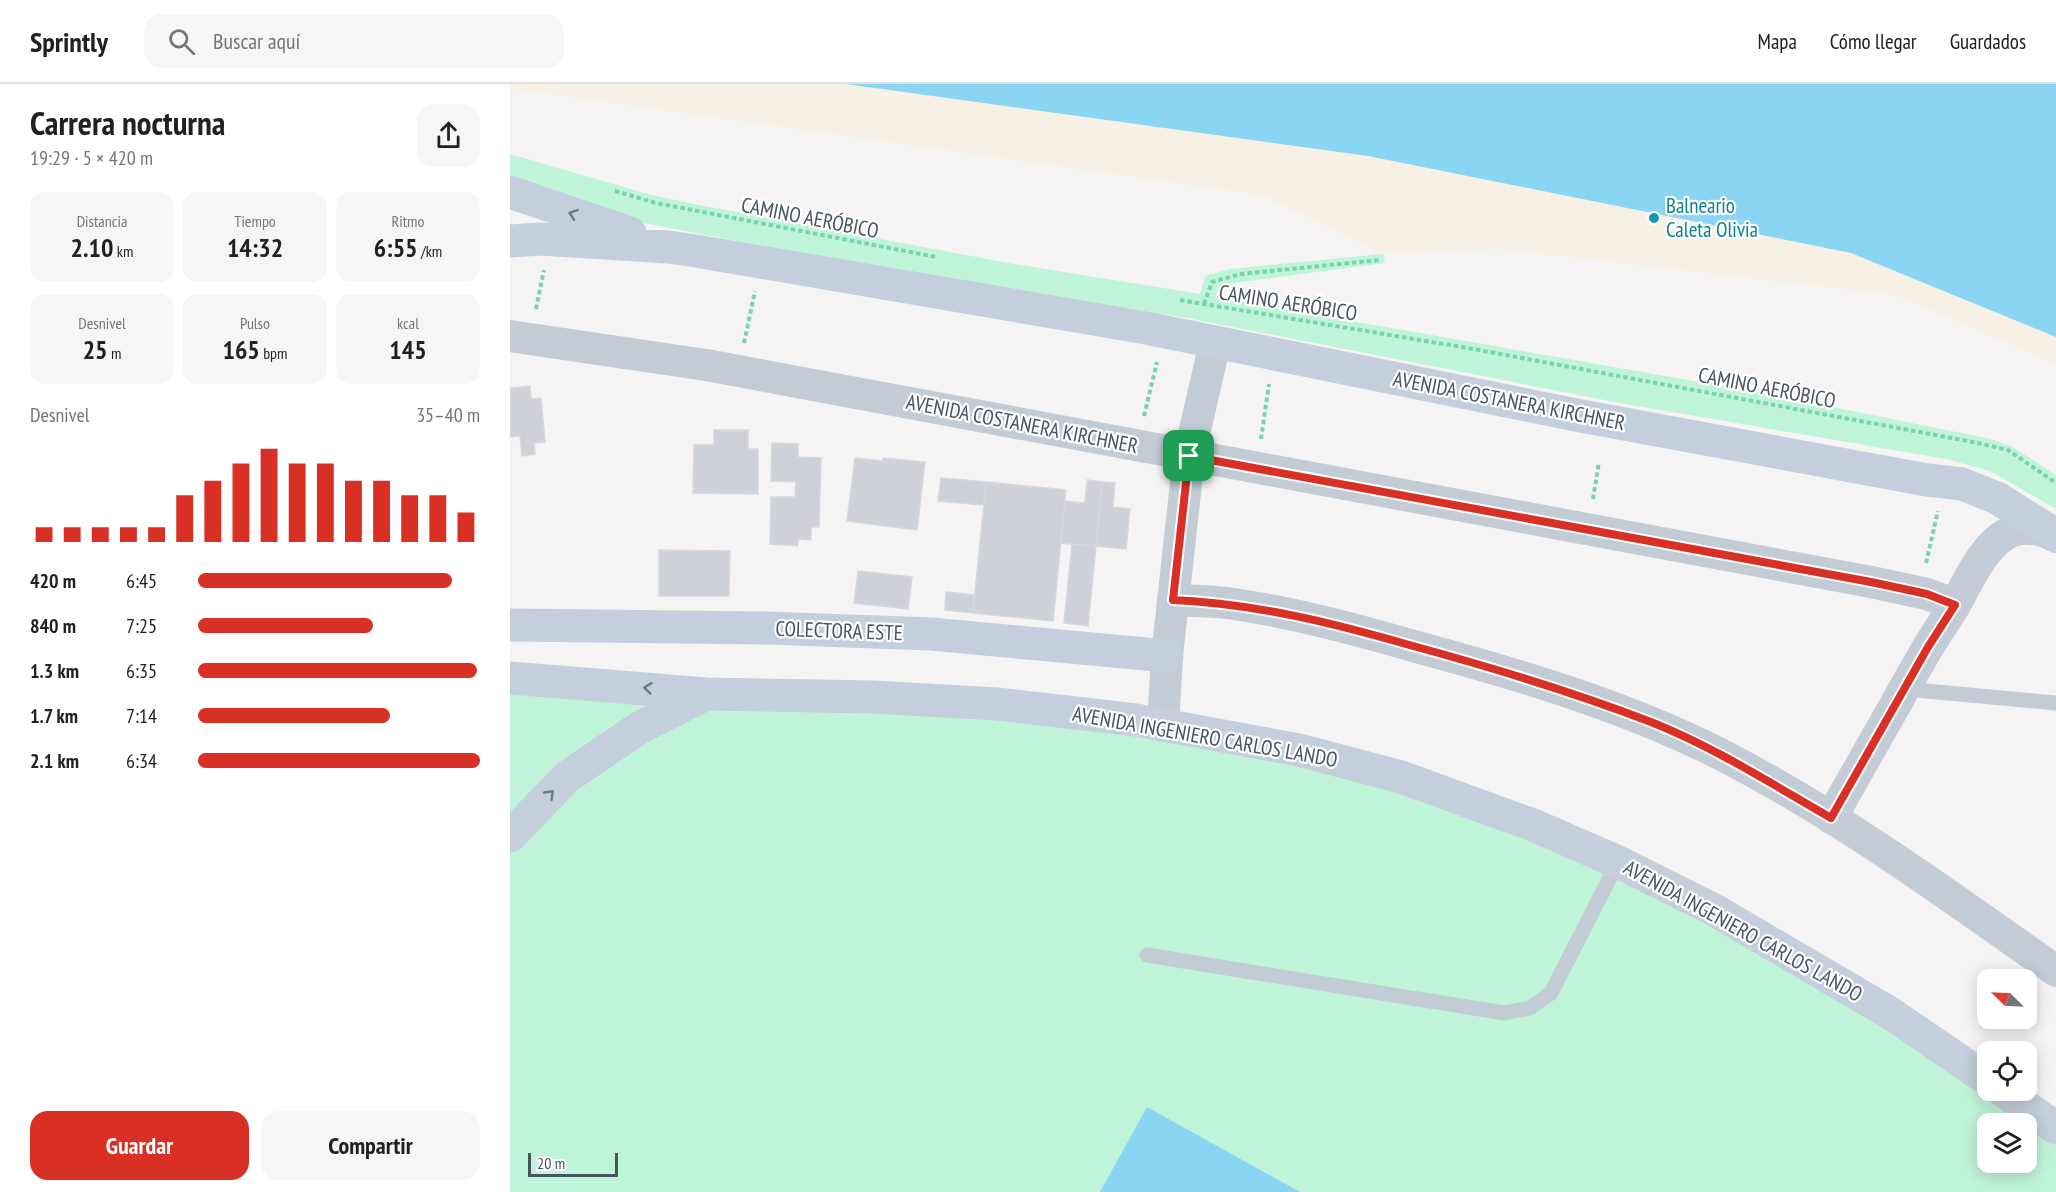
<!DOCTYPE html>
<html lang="es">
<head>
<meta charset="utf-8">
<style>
  body { margin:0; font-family:"PT Sans Narrow",sans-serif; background:#f6f6f6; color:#202124; height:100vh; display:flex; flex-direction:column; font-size:22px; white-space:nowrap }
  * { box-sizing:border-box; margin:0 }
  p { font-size:20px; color:#757577 }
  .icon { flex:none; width:33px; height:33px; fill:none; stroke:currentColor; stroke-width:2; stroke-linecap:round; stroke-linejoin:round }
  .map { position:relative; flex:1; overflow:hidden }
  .sheet { display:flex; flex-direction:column; background:#fff; width:510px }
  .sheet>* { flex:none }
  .needle { width:39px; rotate:294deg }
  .controls { position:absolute; left:1467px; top:885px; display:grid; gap:12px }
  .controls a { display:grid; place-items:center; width:60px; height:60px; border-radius:12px; background:#fff; box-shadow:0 3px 15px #0003; font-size:30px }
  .scale { position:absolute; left:18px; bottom:15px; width:90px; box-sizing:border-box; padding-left:6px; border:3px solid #485462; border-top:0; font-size:16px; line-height:21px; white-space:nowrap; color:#485462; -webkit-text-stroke:4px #fff; paint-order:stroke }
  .pin { position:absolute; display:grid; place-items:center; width:51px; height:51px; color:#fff; margin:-26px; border-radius:12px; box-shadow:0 3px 9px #0006 }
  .round { display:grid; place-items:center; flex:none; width:63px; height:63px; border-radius:18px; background:#f6f6f6 }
  .summary { display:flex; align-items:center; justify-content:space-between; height:102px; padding:0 30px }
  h1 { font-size:33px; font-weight:600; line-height:45px }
  .stats { display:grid; grid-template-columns:repeat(3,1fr); gap:9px; height:102px; padding:6px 30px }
  .stats div { display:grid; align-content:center; border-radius:15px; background:#f6f6f6; text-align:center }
  .stats b { font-size:26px; font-weight:600 }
  .stats small { font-size:16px; font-weight:400 }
  .stats p { font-size:16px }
  .chart { height:168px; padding:12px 30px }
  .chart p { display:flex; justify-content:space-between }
  .chart svg { width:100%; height:108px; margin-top:6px; stroke:#d93025; stroke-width:6 }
  .action { display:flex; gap:12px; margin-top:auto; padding:12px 30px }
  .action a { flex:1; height:69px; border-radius:18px; background:#d93025; color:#fff; font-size:24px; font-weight:600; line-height:69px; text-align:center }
  .action a+a { background:#f6f6f6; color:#202124 }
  ul { padding:0 30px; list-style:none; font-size:20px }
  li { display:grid; grid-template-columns:96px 72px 1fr; align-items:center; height:45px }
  li i { height:15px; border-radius:8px; background:#d93025 }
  header { display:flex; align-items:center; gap:36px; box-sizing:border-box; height:84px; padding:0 30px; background:#fff; border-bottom:2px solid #e0e0e0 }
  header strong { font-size:28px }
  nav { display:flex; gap:33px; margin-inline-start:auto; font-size:21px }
  .search { width:420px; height:54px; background:#f6f6f6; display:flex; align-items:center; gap:15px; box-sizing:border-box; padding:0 21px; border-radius:18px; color:#757577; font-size:22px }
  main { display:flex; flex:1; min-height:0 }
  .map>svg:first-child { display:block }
  .green { fill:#c0f4d8; fill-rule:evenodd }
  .sand { fill:#f6f1e4 }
  .water { fill:#8ad5f3 }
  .building { fill:#ced1d8; stroke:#d6d8de; stroke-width:1.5 }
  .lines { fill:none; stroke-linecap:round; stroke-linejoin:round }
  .path { stroke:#75d5ad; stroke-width:4; stroke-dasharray:4.5 3; stroke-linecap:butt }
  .lane { stroke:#c3cbd5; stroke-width:15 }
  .street { stroke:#c3cbd5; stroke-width:32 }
  .secondary { stroke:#c4cedc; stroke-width:33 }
  .oneway { stroke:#6d7987 }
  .route-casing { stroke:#fff; stroke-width:12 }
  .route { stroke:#d93025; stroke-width:8 }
  .culture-dot { fill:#0f9aa8; stroke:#fff; stroke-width:2 }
  .labels { text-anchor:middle; stroke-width:4.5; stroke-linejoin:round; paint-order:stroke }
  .culture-label { font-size:21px; fill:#0d838f; stroke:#fff; text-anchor:start }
  .street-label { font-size:21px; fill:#485462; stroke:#fff }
</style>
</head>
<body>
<header>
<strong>Sprintly</strong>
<div class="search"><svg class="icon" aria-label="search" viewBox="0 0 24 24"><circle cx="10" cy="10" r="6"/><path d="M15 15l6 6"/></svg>Buscar aquí</div>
<nav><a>Mapa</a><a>Cómo llegar</a><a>Guardados</a></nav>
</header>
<main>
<section class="sheet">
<div class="summary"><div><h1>Carrera nocturna</h1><p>19:29 · 5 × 420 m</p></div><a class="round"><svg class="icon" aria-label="share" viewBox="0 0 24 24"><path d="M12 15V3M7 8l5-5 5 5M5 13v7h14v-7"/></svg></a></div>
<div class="stats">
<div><p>Distancia</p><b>2.10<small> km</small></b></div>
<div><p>Tiempo</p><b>14:32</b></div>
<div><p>Ritmo</p><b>6:55<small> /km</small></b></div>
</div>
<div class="stats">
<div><p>Desnivel</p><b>25<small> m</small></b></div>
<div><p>Pulso</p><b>165<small> bpm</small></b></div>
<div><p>kcal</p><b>145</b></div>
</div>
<div class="chart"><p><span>Desnivel</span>35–40 m</p>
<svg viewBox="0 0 160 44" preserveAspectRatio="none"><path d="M5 44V38M15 44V38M25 44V38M35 44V38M45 44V38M55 44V25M65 44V19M75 44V12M85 44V6M95 44V12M105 44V12M115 44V19M125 44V19M135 44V25M145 44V25M155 44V32"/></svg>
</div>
<ul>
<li><b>420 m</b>6:45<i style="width:90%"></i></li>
<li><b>840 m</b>7:25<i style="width:62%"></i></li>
<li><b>1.3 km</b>6:35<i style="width:99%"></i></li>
<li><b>1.7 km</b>7:14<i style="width:68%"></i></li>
<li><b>2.1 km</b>6:34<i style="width:100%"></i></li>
</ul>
<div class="action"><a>Guardar</a><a>Compartir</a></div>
</section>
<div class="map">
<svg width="1546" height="1108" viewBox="0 0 1546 1108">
  <rect width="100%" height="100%" fill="#f5f3f3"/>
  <!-- green -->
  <path class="green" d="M0,70L141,111L184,120L504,180L690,210L695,192L720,185L873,170L875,179L724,199L708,205L705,213L1258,310L1481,355L1503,363L1546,391V425L1480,387L1436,375L1115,320L672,233L322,176L129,138L0,101Z
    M0,592L537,625L891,693L1108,778L1546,1045V1108H0ZM1478,1040H1516V1078H1478Z"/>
  <!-- sand -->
  <path class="sand" d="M0,0H885L1546,158V280L1387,211L991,165L873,170L752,111L0,4Z"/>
  <!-- water -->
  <path class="water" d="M336,0H1546V253L1341,169L858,72Z
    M637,1023L790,1108H590Z"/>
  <!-- building -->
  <path class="building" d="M20,302L21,315L31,314L35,358L24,359L25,370L12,372L10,352L0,353V304Z
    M204,346H238V365H248V410L183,409L184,361H204Z
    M262,359L288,360V373L311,374L309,443H301V456L288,455V462L260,460L261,413H285L286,398L261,397Z
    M345,374L373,377V374L415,378L407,446L337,437Z
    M431,394L476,398L474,421L428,417Z
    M577,396L592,398L586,462L551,459L555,417L575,419Z
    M476,398L556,406L543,537L463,529Z
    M592,398L605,399L603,423L620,425L616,465L586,462Z
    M562,460L586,462L578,542L554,539Z
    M149,466L220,467L219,512H149Z
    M348,487L402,493L398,525L344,519Z
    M436,508L465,511L463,529L435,526Z"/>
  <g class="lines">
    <!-- path -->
    <path class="path" d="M105,107L146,119L426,173
      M670,216L958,264L1463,358L1498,366L1546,399
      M694,220L702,198L731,190L870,176
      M26,225L34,186
      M234,259L245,207
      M634,332L647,278
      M751,355L759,300
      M1083,415L1089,378
      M1416,479L1428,427"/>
    <!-- lane -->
    <path class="lane" d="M1395,605L1546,619
      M637,871L994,929L1020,924L1041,909L1108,778"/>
    <!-- street -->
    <path class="street" d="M0,252L196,281L1361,498L1417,510L1445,521C1467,481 1490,423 1546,453
      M663,516C681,517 699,517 717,519C782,528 844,545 907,563C1010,591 1115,622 1210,670C1329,731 1437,810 1546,887
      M653,641L657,572L679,372L705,259
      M1321,734L1418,563L1445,521"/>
    <!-- secondary -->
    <path class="secondary" d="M0,108L120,149
      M0,157L31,155L158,163L186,167L636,244L1071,332L1417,396L1452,400L1487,414L1546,451
      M0,541L258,544L421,550L657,572
      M0,594L196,610L363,613L487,620L626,636L789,666L891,693L1023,741L1108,778L1206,827L1380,929L1478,996
      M0,752L57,693L129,644L196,610
      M1492,1006L1546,1044"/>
  </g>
  <!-- one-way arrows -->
  <defs><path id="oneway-chevron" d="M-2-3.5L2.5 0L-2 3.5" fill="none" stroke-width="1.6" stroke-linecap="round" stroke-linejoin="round" transform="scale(1.5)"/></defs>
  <g class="oneway">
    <use href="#oneway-chevron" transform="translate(63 130) rotate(-161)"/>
    <use href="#oneway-chevron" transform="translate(138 604) rotate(-174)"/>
    <use href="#oneway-chevron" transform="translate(40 710) rotate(-46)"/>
  </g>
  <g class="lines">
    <defs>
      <path id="route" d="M679,372L1361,498L1417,510L1445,521L1418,563L1321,734C1262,700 1204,663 1141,638C1063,608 984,584 903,562C823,539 748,520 663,516Z"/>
    </defs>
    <!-- route casing -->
    <use href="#route" class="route-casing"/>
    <!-- route -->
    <use href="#route" class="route"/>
  </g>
  <!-- markers -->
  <circle class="culture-dot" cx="1144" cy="134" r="6"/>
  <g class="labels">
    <!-- culture labels -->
    <g class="culture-label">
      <text x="1156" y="129">Balneario<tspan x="1156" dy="24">Caleta Olivia</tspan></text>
    </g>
    <!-- street labels -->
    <g class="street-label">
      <text transform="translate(300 134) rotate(11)" y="7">CAMINO AERÓBICO</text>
      <text transform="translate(778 219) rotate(9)" y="7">CAMINO AERÓBICO</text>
      <text transform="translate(1257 304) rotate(11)" y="7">CAMINO AERÓBICO</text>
      <text transform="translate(999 317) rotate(11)" y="7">AVENIDA COSTANERA KIRCHNER</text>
      <text transform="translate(512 340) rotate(11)" y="7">AVENIDA COSTANERA KIRCHNER</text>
      <text transform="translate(329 547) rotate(2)" y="7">COLECTORA ESTE</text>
      <text transform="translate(695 653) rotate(10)" y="7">AVENIDA INGENIERO CARLOS LANDO</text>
      <text transform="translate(1233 847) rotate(29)" y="7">AVENIDA INGENIERO CARLOS LANDO</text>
    </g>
  </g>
</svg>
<div class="controls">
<a><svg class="needle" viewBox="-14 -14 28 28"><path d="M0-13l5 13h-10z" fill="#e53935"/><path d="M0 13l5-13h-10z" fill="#757577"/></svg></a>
<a><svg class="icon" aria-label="locate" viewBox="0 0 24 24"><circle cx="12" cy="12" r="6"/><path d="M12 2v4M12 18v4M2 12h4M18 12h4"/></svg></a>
<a><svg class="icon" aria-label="layers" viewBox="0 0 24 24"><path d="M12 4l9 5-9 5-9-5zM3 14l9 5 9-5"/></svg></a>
</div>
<div class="scale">20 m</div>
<div class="pin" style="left:679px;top:372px;background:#1e9e55"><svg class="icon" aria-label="arrive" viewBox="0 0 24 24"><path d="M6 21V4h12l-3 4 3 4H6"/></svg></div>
</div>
</main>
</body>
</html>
